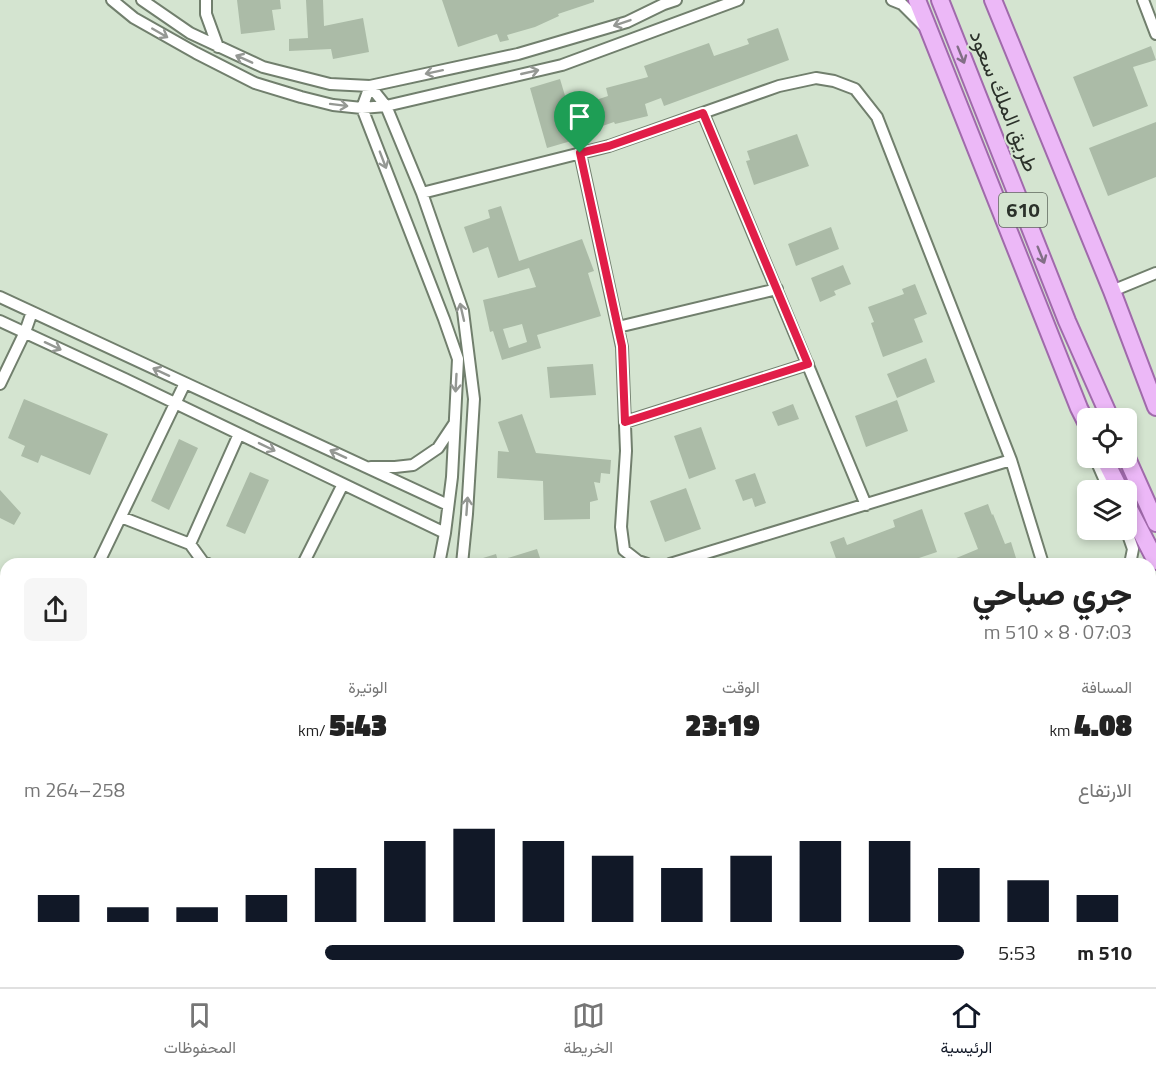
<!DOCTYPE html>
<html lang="ar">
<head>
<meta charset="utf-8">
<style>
  body { margin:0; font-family:"Titillium Web",Vazirmatn,sans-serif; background:#f6f6f6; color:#222; direction:rtl; height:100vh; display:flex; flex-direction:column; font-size:22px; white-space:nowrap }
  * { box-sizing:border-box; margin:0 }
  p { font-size:20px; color:#767676 }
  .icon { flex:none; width:33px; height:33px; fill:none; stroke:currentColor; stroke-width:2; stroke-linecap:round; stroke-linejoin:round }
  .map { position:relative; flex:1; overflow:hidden; direction:ltr }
  .panel { position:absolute; left:0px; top:558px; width:1156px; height:429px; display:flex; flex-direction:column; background:#fff; border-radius:18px 18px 0 0; box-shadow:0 3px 9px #0003; direction:rtl }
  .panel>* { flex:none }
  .tools { position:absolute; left:1077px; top:408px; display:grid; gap:12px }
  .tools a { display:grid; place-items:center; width:60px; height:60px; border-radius:9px; background:#fff; box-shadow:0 3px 9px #0003; font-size:30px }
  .pin { position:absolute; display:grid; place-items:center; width:51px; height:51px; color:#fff; margin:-62px -26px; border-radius:50% 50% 50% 0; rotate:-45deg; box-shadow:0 0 6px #0007 }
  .pin .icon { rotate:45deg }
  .round { display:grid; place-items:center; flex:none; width:63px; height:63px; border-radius:9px; background:#f6f6f6 }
  .head { display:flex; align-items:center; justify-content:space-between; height:102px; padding:0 24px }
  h1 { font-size:33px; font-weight:800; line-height:45px }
  .metrics { display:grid; grid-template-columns:repeat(3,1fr); gap:9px; height:102px; padding:6px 24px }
  .metrics div { display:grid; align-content:center }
  .metrics b { font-size:30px; font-weight:800 }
  .metrics small { font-size:16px; font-weight:400 }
  .metrics p { font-size:16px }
  .chart { height:168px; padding:12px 24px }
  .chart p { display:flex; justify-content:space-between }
  .chart svg { width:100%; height:108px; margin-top:6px; stroke:#111827; stroke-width:6 }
  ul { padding:0 24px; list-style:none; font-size:20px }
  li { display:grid; grid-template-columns:96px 72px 1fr; align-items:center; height:45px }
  li i { height:15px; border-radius:8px; background:#111827 }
  .dock { display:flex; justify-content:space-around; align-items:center; height:84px; border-top:2px solid #e0e0e0; background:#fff; font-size:16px; color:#767676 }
  .dock a { display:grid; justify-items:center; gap:3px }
  .dock .selected { color:#111827 }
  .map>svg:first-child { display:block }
  .building { fill:#abbba7; fill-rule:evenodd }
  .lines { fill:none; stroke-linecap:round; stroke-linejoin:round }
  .service-casing { stroke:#717f6d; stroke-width:8 }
  .minor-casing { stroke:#717f6d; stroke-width:14 }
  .secondary-casing { stroke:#717f6d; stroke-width:18 }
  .primary-casing { stroke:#a06aab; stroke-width:20 }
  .service { stroke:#fff; stroke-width:5 }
  .minor { stroke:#fff; stroke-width:10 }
  .secondary { stroke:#f5dbfb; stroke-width:15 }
  .primary { stroke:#ecb8f7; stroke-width:16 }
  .oneway { stroke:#959894 }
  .oneway2 { stroke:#826e86 }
  .route-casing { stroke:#fff; stroke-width:12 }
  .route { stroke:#e11d48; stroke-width:8 }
  .labels { text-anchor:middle; stroke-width:4.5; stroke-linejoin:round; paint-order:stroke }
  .shield { fill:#d4e4d0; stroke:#5e675c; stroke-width:1.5 }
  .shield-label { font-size:20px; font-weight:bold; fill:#2b312a }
  .street-label { font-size:21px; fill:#2b312a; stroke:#d4e4d0 }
</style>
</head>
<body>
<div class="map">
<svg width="1156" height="987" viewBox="0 0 1156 987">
  <rect width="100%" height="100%" fill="#d4e4d0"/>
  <!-- building -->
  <path class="building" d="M237,0H280L281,9L272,10L275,30L241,34Z
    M306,0H323L324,26L363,18L369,52L333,59L331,49L289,51V39L308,38Z
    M442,0H594V2L558,14L559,16L535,27L507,35L509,40L500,42L497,34L458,47Z
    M778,28L789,60L664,106L661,98L645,104L648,116L615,124L614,122L576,135L578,139L547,148L530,88L560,79L569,109L608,96L606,88L648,77L644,66L709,43L714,56L749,44L747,39Z
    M1151,46L1156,60L1133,67L1148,106L1093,127L1073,77Z
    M1156,122V177L1108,196L1089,148Z
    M797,134L809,166L754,185L746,161L750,160L747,151Z
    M501,206L519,261L582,239L594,271L588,273L601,316L537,335L541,348L502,360L493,331L490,332L483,300L536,287L529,268L498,278L488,247L473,253L464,227L490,218L488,210ZM522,324L527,342L509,348L503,329Z
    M831,227L839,249L796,266L788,244Z
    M843,265L851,284L834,291L836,295L820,302L811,278Z
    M915,284L927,314L914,319L923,342L883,357L871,323L874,322L868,307L904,294L902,289Z
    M926,358L935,382L897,398L887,374Z
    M593,364L596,395L550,398L547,367Z
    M24,399L108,434L90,475L41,455L38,463L21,456L25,446L8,438Z
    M897,400L908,431L866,447L855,416Z
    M793,404L799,419L778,426L772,412Z
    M522,414L536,453L611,460L610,474L601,473L600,483L594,482L598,500L590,502V519L544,520L543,481L497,478L498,451L509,452L498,422Z
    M701,427L716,469L689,479L674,436Z
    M179,439L198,448L169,510L151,501Z
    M250,472L269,480L245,534L226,526Z
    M755,473L766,503L755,507L752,498L743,501L735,480Z
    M686,488L701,529L665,542L650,501Z
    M0,490L21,513L14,525L0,518Z
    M988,504L992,515L993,514L1005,544L1011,542L1016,558L1009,561L1010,564H942L978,549L964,513Z
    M922,509L937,552L901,564H838L830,542L844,537L847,545L895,527L893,520Z
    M537,549L542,564H470V562L496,554L498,561Z"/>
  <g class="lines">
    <defs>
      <path id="service" d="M0,833L6,820
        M0,936L6,939
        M431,981L432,987
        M46,987L48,981"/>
      <path id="minor" d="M112,0L134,18L196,53L255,83L301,97L333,105L362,108L386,106L562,65L738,0
        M142,0L190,33L263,67L330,84L370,86L518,54L627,22L664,4L676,0
        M206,0V14L218,47
        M892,0L902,4L924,26
        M1143,0L1156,34
        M370,86L386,106L422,193L463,311L474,399L467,514L462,564
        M370,86L362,108L444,319L458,359L452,477L445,533L439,564
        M703,113L866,505
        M580,153L622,347L626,451L621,527L624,550L638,561L647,564
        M422,193L609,146L779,86L816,78L834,81L855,89L877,117L1011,460L1043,564
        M1112,291L1156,273
        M0,297L448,505
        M0,321L125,379L445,533
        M618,327L777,289
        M0,384L25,332L32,312
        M625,422L808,364
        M1095,458L1109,490
        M371,467H395L413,465L438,448L454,424
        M121,517L190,544L203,562L208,564
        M1126,529L1133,549L1130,564
        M190,544L239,434
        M98,564L185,383
        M303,564L343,484
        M670,564L1011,460
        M1150,593L1156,594
        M0,631L6,633
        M0,651L6,654
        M217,981L231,987
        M681,981L683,987
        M936,981L938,987
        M1105,981L1108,987
        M188,987L191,981"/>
      <path id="secondary" d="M0,975L6,977
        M14,981L27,987"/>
      <path id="primary" d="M917,0L1079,408L1088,426
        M940,0L1067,321L1110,418
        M993,0L1112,291L1156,407
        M1126,456L1156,523
        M1104,458L1120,490
        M1126,503L1156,561"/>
    </defs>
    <!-- service casing -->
    <use href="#service" class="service-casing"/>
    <!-- minor casing -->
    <use href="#minor" class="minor-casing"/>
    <!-- secondary casing -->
    <use href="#secondary" class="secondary-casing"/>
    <!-- primary casing -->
    <use href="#primary" class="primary-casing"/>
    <!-- service -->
    <use href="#service" class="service"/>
    <!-- minor -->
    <use href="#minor" class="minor"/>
    <!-- secondary -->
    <use href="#secondary" class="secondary"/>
    <!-- primary -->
    <use href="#primary" class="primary"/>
  </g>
  <!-- one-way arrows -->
  <defs><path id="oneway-shaft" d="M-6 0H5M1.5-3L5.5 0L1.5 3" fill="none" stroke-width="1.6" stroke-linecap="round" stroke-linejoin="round" transform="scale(1.5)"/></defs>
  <g class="oneway">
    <use href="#oneway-shaft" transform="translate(622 23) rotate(161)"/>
    <use href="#oneway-shaft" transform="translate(160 33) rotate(30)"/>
    <use href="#oneway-shaft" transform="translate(244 59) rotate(-156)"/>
    <use href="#oneway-shaft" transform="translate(434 72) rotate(168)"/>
    <use href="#oneway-shaft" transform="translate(530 72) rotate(-13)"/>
    <use href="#oneway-shaft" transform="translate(339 105) rotate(7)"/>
    <use href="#oneway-shaft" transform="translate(383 160) rotate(69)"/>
    <use href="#oneway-shaft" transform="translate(462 312) rotate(-103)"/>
    <use href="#oneway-shaft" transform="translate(53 346) rotate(25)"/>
    <use href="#oneway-shaft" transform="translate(161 372) rotate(-155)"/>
    <use href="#oneway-shaft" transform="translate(456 383) rotate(93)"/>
    <use href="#oneway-shaft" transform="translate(267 447) rotate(26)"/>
    <use href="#oneway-shaft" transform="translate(338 454) rotate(-155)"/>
    <use href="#oneway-shaft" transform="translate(467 506) rotate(-86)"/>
  </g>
  <g class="oneway2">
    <use href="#oneway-shaft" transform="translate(961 55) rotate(68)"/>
    <use href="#oneway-shaft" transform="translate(1041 255) rotate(68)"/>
  </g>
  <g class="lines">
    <defs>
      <path id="route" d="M703,113L808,364L625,422L622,346L580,153L609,146Z"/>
    </defs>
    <!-- route casing -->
    <use href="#route" class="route-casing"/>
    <!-- route -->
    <use href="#route" class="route"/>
  </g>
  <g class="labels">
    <!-- shield labels -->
    <rect class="shield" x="999" y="193" width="48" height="34" rx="4.5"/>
    <g class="shield-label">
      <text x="1023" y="217">610</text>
    </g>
    <!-- street labels -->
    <g class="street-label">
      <text transform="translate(1004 101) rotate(68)" y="7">طريق الملك سعود</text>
    </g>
  </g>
</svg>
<div class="tools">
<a><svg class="icon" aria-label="locate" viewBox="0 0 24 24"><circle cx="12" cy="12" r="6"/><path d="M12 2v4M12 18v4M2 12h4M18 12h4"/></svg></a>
<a><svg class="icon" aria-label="layers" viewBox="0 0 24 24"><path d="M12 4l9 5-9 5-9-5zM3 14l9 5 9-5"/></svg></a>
</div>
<div class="pin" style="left:580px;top:153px;background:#1e9e55"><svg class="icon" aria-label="arrive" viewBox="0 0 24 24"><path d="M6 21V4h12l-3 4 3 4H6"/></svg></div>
<section class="panel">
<div class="head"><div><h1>جري صباحي</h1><p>07:03 · 8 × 510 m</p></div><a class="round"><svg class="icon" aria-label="share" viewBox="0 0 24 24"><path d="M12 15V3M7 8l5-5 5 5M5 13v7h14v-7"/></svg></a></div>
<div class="metrics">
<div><p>المسافة</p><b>4.08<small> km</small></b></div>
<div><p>الوقت</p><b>23:19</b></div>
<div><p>الوتيرة</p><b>5:43<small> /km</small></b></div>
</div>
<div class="chart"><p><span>الارتفاع</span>258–264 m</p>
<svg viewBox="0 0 160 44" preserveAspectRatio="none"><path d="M5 44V33M15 44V38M25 44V38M35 44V33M45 44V22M55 44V11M65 44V6M75 44V11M85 44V17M95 44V22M105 44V17M115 44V11M125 44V11M135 44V22M145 44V27M155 44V33"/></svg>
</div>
<ul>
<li><b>510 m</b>5:53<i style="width:68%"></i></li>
</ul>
</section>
</div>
<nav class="dock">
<a class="selected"><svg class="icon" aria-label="home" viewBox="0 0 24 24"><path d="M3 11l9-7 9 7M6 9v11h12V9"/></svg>الرئيسية</a>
<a><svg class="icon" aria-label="map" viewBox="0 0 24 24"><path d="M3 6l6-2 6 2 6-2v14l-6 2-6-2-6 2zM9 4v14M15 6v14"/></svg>الخريطة</a>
<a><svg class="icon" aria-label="saved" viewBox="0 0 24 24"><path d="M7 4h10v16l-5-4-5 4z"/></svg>المحفوظات</a>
</nav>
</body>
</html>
